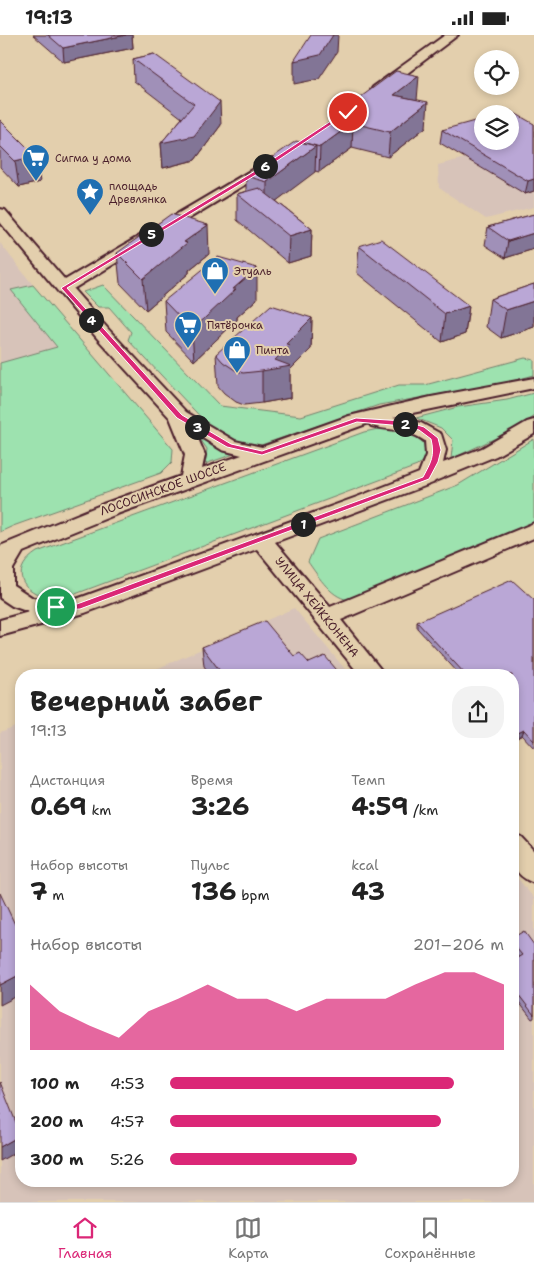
<!DOCTYPE html>
<html lang="ru">
<head>
<meta charset="utf-8">
<style>
  body { margin:0; font-family:"Shantell Sans",sans-serif; background:#f2f2f2; color:#222; height:100vh; display:flex; flex-direction:column; font-size:19px; white-space:nowrap }
  * { box-sizing:border-box; margin:0 }
  p { font-size:16px; color:#767676 }
  .icon { flex:none; width:28px; height:28px; fill:none; stroke:currentColor; stroke-width:2; stroke-linecap:round; stroke-linejoin:round }
  .map { position:relative; flex:1; overflow:hidden }
  .details { position:absolute; left:15px; top:634px; width:504px; height:518px; display:flex; flex-direction:column; background:#fff; border-radius:20px; box-shadow:0 2px 8px #0003 }
  .details>* { flex:none }
  .buttons { position:absolute; left:474px; top:15px; display:grid; gap:10px }
  .buttons a { display:grid; place-items:center; width:45px; height:45px; border-radius:50%; background:#fff; box-shadow:0 2px 8px #0003; font-size:25px }
  .pin { position:absolute; display:grid; place-items:center; width:42px; height:42px; color:#fff; margin:-21px; border:2px solid #fff; border-radius:50%; box-shadow:0 1px 5px #0007 }
  .km { position:absolute; width:25px; height:25px; margin:-12px; border-radius:50%; background:#222; color:#fff; font-size:14px; line-height:25px; text-align:center }
  .round { display:grid; place-items:center; flex:none; width:52px; height:52px; border-radius:20px; background:#f2f2f2 }
  .head { display:flex; align-items:center; justify-content:space-between; height:85px; padding:0 15px }
  h1 { font-size:28px; font-weight:700; line-height:38px }
  .figures { display:grid; grid-template-columns:repeat(3,1fr); gap:8px; height:85px; padding:5px 15px }
  .figures div { display:grid; align-content:center }
  .figures b { font-size:25px; font-weight:700 }
  .figures small { font-size:14px; font-weight:400 }
  .figures p { font-size:14px }
  .chart { height:140px; padding:10px 15px }
  .chart p { display:flex; justify-content:space-between }
  .chart svg { width:100%; height:90px; margin-top:5px; fill:#db2777; opacity:.7 }
  ul { padding:0 15px; list-style:none; font-size:16px }
  li { display:grid; grid-template-columns:80px 60px 1fr; align-items:center; height:38px }
  li i { height:12px; border-radius:6px; background:#db2777 }
  .status { display:flex; justify-content:space-between; align-items:center; height:35px; padding:0 25px; background:#fff; direction:ltr }
  .status svg { height:14px; fill:currentColor }
  .tab-bar { display:flex; justify-content:space-around; align-items:center; height:70px; border-top:1px solid #e0e0e0; background:#fff; font-size:14px; color:#767676 }
  .tab-bar a { display:grid; justify-items:center; gap:2px }
  .tab-bar .active { color:#db2777 }
  .map>svg:first-child { display:block }
  .built { fill:#d7c3b9 }
  .green { fill:#9de2af; stroke:#74806d }
  .lines { fill:none; stroke-linecap:round; stroke-linejoin:round }
  .minor-casing { stroke:#4a1f2b; stroke-width:4 }
  .minor { fill:#e3cfad; fill-rule:evenodd }
  .wall { fill:#a090b8; stroke:#4a1f2b }
  .shaded-wall { fill:#827596; stroke:#4a1f2b }
  .building { fill:#baa7d6; stroke:#4a1f2b }
  .route { fill:#db2777; stroke:#fff }
  .labels { text-anchor:middle; stroke-width:4; stroke-linejoin:round; paint-order:stroke }
  .far-poi-label { font-size:11px; fill:#4a1f2b; stroke:#e3cfad; text-anchor:start }
  .street-label { font-size:12px; fill:#4a1f2b; stroke:#e3cfad }
</style>
</head>
<body>
<div class="status"><b>19:13</b><svg viewBox="0 0 49 12"><path d="M0 12V9h3v3zM5 12V6h3v6zM10 12V3h3v9zM15 12V0h3v12zM26 1h20v11H26zM47 4h2v5h-2z"/></svg></div>
<div class="map">
<svg width="534" height="1167" viewBox="0 0 534 1167">
  <rect width="100%" height="100%" fill="#e3cfad"/>
  <filter id="ink" filterUnits="userSpaceOnUse"><feTurbulence type="fractalNoise" baseFrequency=".02" numOctaves="2"/><feDisplacementMap in="SourceGraphic" scale="10" xChannelSelector="R" yChannelSelector="G"/><feConvolveMatrix kernelMatrix="1 2 1 2 8 2 1 2 1" color-interpolation-filters="sRGB"/></filter>
  <g filter="url(#ink)">
    <!-- built -->
    <path class="built" d="M534,105V172L486,184L439,153L438,130Z
      M0,208L33,250L12,255L57,312L0,328Z
      M294,573L350,640H143Z
      M21,690V1145H512L513,838L534,863V1167H0V698Z"/>
    <!-- green -->
    <path class="green" d="M33,250L173,414L172,427L161,438L13,491L0,497V328L57,312L11,255Z
      M103,250L220,371L301,381L399,350H425L525,323L534,325V340L509,347L379,370L261,410L233,407L209,391L128,305L131,297L109,272H98L83,257Z
      M534,358V382L502,400L451,424L453,405L441,393L416,383L458,372L507,365Z
      M383,393C402,394 445,407 417,431L70,561C35,570 0,541 37,517L364,397Z
      M193,394L211,411L234,419L205,429L207,414Z
      M534,404V487L352,565C332,565 319,542 308,527L318,504L458,450Z"/>
    <g class="lines">
      <defs>
        <path id="minor" d="M445,0H458L381,58H373L371,55L373,52Z
          M272,123L277,124L279,127L277,130L73,254L109,295L186,377L235,406L262,412L349,381L431,362L534,343V353L393,382L421,388L441,399L446,415L443,428L482,413L527,387L534,385V399L496,421L435,446L433,448L275,507L330,572L534,488V503L341,585L385,640H360L257,514L85,578L0,601V585L29,577L12,571L0,563V511L103,469L181,441L185,420L170,383L97,303L0,187V174L5,175L65,245ZM369,388L371,391C392,396 406,393 425,406L426,420L419,438L357,462L71,566L64,568L33,563L13,550V534L23,517L117,479ZM196,399L222,415L242,420L202,434L205,420Z
          M512,799L521,802L534,816V848C509,839 512,821 512,799Z"/>
      </defs>
      <!-- minor casing -->
      <use href="#minor" class="minor-casing"/>
      <!-- minor -->
      <use href="#minor" class="minor"/>
    </g>
    <!-- wall -->
    <path class="wall" d="M33,0H132L133,13L64,27Z
      M154,19L221,90L195,125L163,133L161,108L182,83L134,46L133,24Z
      M358,64L417,65L426,92L388,122L352,113L319,137L315,136L276,166L312,194L311,221L288,228L237,185V159L246,156V141L302,108L358,68Z
      M0,85L40,147L19,152L0,132Z
      M534,89V156L525,159L440,108L442,95Z
      M534,179V214L505,223L485,210L488,192Z
      M359,211L469,271L465,299L442,307L357,238Z
      M117,218L209,219L189,235V238L146,275L120,248Z
      M534,249V292L501,303L486,292L490,264Z
      M257,264L237,282V285L194,326L166,297L164,266Z
      M312,283L311,314L290,335V363L262,368L244,370L236,367L224,358L218,351L216,319Z
      M534,565V713L522,700L517,703L512,698V640H460L417,593V587Z
      M202,612L294,621L309,628L341,640H210L204,631Z
      M512,903L534,910V983L532,984L512,958V926L518,922L512,915Z"/>
    <!-- shaded-wall -->
    <path class="shaded-wall" d="M126,0H132L133,13L64,27L63,13Z
      M333,0H338L337,17L319,44L294,49V26Z
      M419,41L417,65L394,60Z
      M220,67L221,90L195,125L163,133L161,108Z
      M428,67L426,92L388,122L390,97Z
      M353,88L352,113L319,137L320,112Z
      M316,111L315,137L267,173V147Z
      M36,121L40,147L19,152L15,126Z
      M534,144V156L525,159L528,146Z
      M208,190L209,219L189,235V238L146,275L143,244L184,207Z
      M312,194L311,221L288,228L289,201Z
      M534,198V214L505,223L508,206Z
      M257,233V264L237,282V285L194,326L192,295L233,254Z
      M534,266V292L501,303L506,275Z
      M469,271L465,299L442,307L445,279Z
      M312,283L311,314L290,335V363L262,368V336L275,325L286,309Z
      M524,695L522,700L517,703L518,698Z
      M21,939V959L0,970V950Z
      M21,1100V1114L0,1126V1112Z"/>
    <!-- building -->
    <path class="building" d="M48,0H126L63,13Z
      M311,0H333L320,20L294,26Z
      M154,19L220,67L194,101L161,108L194,69L133,24Z
      M396,36L419,41L394,60L428,67L390,97L353,88L320,112L302,107L362,65L358,64Z
      M511,76L534,89V144L528,146L442,95L482,84V106H510V79H502Z
      M0,85L36,121L15,126L0,111Z
      M296,106L316,111L267,147L246,141Z
      M259,153L312,194L289,201L237,159Z
      M171,179L208,190L184,207L187,208L143,244L117,218Z
      M534,179V198L508,206L488,192Z
      M381,204L469,271L445,279L359,211Z
      M218,222L257,233L233,254H236L192,295L164,266Z
      M534,249V266L506,275L490,264Z
      M271,270L312,283L286,309L290,310L275,325L291,331L262,336L243,338L235,335L223,327L216,319Z
      M512,545L534,565V706L524,695L518,698L512,691V640H466L417,587Z
      M265,586L294,621L300,618L309,628L325,621L341,640H223L202,612Z
      M0,858L21,902V939L0,950Z
      M524,896L534,910V980L512,951V926L522,920L512,908V903Z
      M0,1047L21,1100L0,1112Z"/>
  </g>
  <!-- route -->
  <path class="route" d="M346,76L350,77L259,138L67,253L182,380L231,409L262,416L356,383L404,386L424,392L438,403L441,415L438,427L429,444L80,574L53,575V570L77,569L423,442C431,427 435,421 431,404L419,395L403,391L357,387L262,420L227,412L177,383L61,253L255,136Z"/>
  <!-- icons -->
  <defs>
    <symbol id="supermarket-pin" viewBox="-11 -11 22 30"><path d="M0 17L-7.5 6A9.5 9.5 0 1 1 7.5 6Z" fill="#1f6fb2" stroke="#e3cfad"/><path d="M-6-5.5h2.5l.6 2H6L4.5 2H-2.5L-4.4-4H-6ZM-1.5 3.2a1.3 1.3 0 1 0 .1 0ZM3 3.2a1.3 1.3 0 1 0 .1 0Z" fill="#fff"/></symbol>
    <symbol id="sight-pin" viewBox="-11 -11 22 30"><path d="M0 17L-7.5 6A9.5 9.5 0 1 1 7.5 6Z" fill="#1f6fb2" stroke="#e3cfad"/><path d="M0-6L1.8-2.2L6-1.7L2.9 1.2L3.7 5.4L0 3.3L-3.7 5.4L-2.9 1.2L-6-1.7L-1.8-2.2Z" fill="#fff"/></symbol>
    <symbol id="shop-pin" viewBox="-11 -11 22 30"><path d="M0 17L-7.5 6A9.5 9.5 0 1 1 7.5 6Z" fill="#1f6fb2" stroke="#e3cfad"/><path d="M-5-2.5h2.3a2.7 3.5 0 0 1 5.4 0H5L5.5 6h-11ZM-1.5-2.5h3a1.5 2.3 0 0 0-3 0Z" fill="#fff"/></symbol>
  </defs>
  <g fill-rule="evenodd">
    <use href="#supermarket-pin" x="20" y="107" width="32" height="43"/>
    <use href="#sight-pin" x="74" y="141" width="32" height="43"/>
    <use href="#shop-pin" x="199" y="220" width="32" height="43"/>
    <use href="#supermarket-pin" x="172" y="274" width="32" height="43"/>
    <use href="#shop-pin" x="221" y="299" width="32" height="43"/>
  </g>
  <g class="labels">
    <!-- far-poi labels -->
    <g class="far-poi-label">
      <text x="55" y="127">Сигма у дома</text>
      <text x="109" y="155">площадь<tspan x="109" dy="13">Древлянка</tspan></text>
      <text x="234" y="240">Этуаль</text>
      <text x="207" y="294">Пятёрочка</text>
      <text x="256" y="319">Пинта</text>
    </g>
    <!-- street labels -->
    <g class="street-label">
      <text transform="translate(163 454) rotate(-20)" y="4">ЛОСОСИНСКОЕ ШОССЕ</text>
      <text transform="translate(317 572) rotate(51)" y="4">УЛИЦА ХЕЙККОНЕНА</text>
    </g>
  </g>
</svg>
<div class="buttons">
<a><svg class="icon" aria-label="locate" viewBox="0 0 24 24"><circle cx="12" cy="12" r="6"/><path d="M12 2v4M12 18v4M2 12h4M18 12h4"/></svg></a>
<a><svg class="icon" aria-label="layers" viewBox="0 0 24 24"><path d="M12 4l9 5-9 5-9-5zM3 14l9 5 9-5"/></svg></a>
</div>
<div class="pin" style="left:56px;top:572px;background:#1e9e55"><svg class="icon" aria-label="arrive" viewBox="0 0 24 24"><path d="M6 21V4h12l-3 4 3 4H6"/></svg></div>
<div class="pin" style="left:348px;top:77px;background:#d93025"><svg class="icon" aria-label="check" viewBox="0 0 24 24"><path d="M5 12l5 5 9-10"/></svg></div>
<b class="km" style="left:303px;top:489px">1</b>
<b class="km" style="left:405px;top:389px">2</b>
<b class="km" style="left:197px;top:392px">3</b>
<b class="km" style="left:91px;top:285px">4</b>
<b class="km" style="left:151px;top:199px">5</b>
<b class="km" style="left:265px;top:131px">6</b>
<section class="details">
<div class="head"><div><h1>Вечерний забег</h1><p>19:13</p></div><a class="round"><svg class="icon" aria-label="share" viewBox="0 0 24 24"><path d="M12 15V3M7 8l5-5 5 5M5 13v7h14v-7"/></svg></a></div>
<div class="figures">
<div><p>Дистанция</p><b>0.69<small> km</small></b></div>
<div><p>Время</p><b>3:26</b></div>
<div><p>Темп</p><b>4:59<small> /km</small></b></div>
</div>
<div class="figures">
<div><p>Набор высоты</p><b>7<small> m</small></b></div>
<div><p>Пульс</p><b>136<small> bpm</small></b></div>
<div><p>kcal</p><b>43</b></div>
</div>
<div class="chart"><p><span>Набор высоты</span>201–206 m</p>
<svg viewBox="0 0 160 44" preserveAspectRatio="none"><path d="M0 44V12L10 25L20 32L30 38L40 25L50 19L60 12L70 19L80 19L90 25L100 19L110 19L120 19L130 12L140 6L150 6L160 12V44z"/></svg>
</div>
<ul>
<li><b>100 m</b>4:53<i style="width:85%"></i></li>
<li><b>200 m</b>4:57<i style="width:81%"></i></li>
<li><b>300 m</b>5:26<i style="width:56%"></i></li>
</ul>
</section>
</div>
<nav class="tab-bar">
<a class="active"><svg class="icon" aria-label="home" viewBox="0 0 24 24"><path d="M3 11l9-7 9 7M6 9v11h12V9"/></svg>Главная</a>
<a><svg class="icon" aria-label="map" viewBox="0 0 24 24"><path d="M3 6l6-2 6 2 6-2v14l-6 2-6-2-6 2zM9 4v14M15 6v14"/></svg>Карта</a>
<a><svg class="icon" aria-label="saved" viewBox="0 0 24 24"><path d="M7 4h10v16l-5-4-5 4z"/></svg>Сохранённые</a>
</nav>
</body>
</html>
